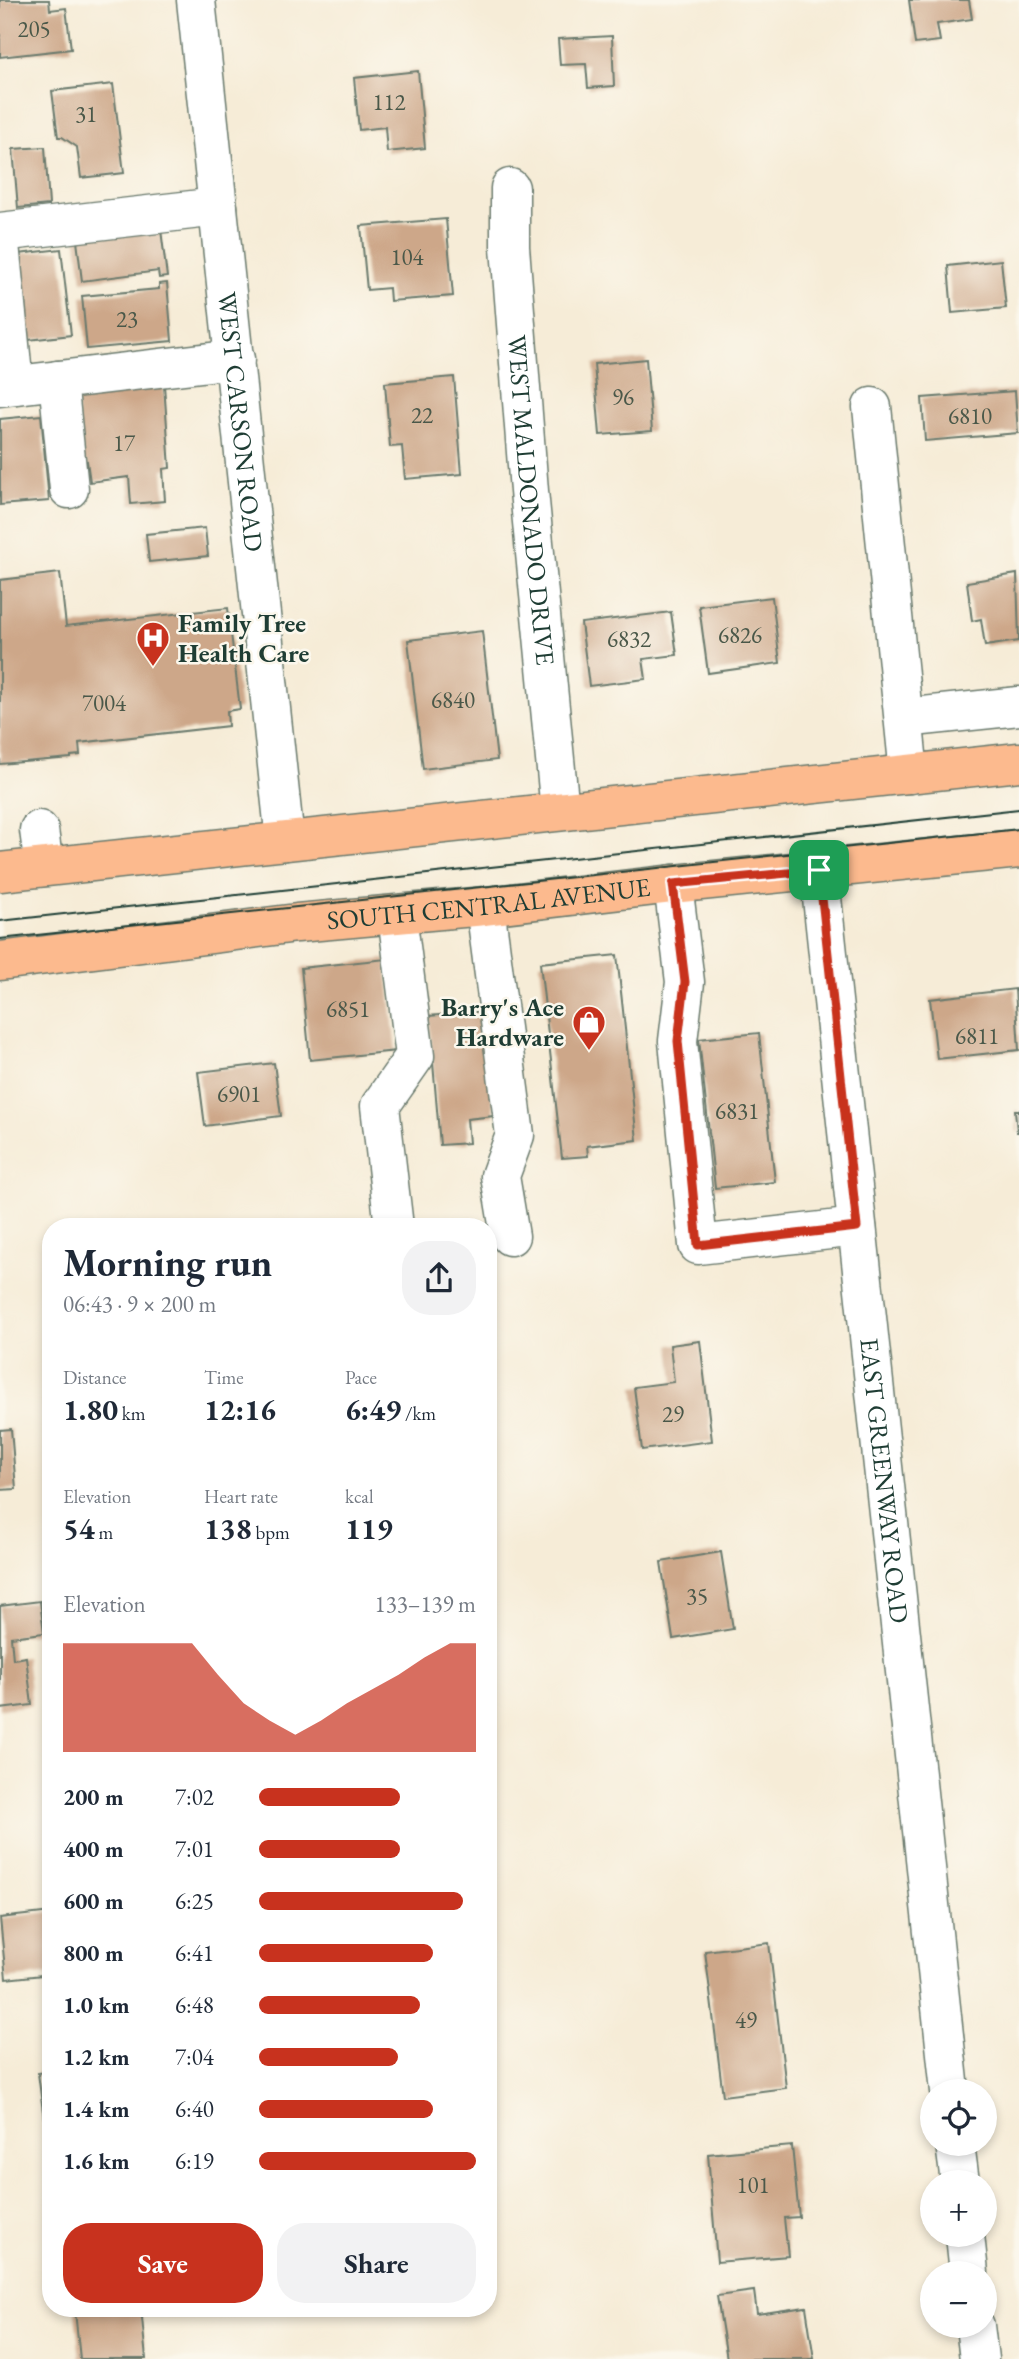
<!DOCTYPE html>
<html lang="en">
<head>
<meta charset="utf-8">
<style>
  body { margin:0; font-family:"EB Garamond",serif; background:#f2f2f3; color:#1f2937; height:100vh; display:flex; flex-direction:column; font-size:26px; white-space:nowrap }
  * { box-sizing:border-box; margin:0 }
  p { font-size:23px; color:#747a83 }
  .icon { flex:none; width:38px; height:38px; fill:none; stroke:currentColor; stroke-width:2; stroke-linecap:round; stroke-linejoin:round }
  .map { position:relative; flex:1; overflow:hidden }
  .sheet { position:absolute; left:42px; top:1218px; width:455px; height:1099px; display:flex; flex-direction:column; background:#fff; border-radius:28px; box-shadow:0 4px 10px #0003 }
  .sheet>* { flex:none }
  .fabs { position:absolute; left:920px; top:2079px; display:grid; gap:14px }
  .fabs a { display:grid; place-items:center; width:77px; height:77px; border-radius:50%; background:#fff; box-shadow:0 4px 10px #0003; font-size:35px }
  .pin { position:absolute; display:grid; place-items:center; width:60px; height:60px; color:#fff; margin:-30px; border-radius:14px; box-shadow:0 4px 10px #0006 }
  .round { display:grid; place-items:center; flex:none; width:74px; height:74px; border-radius:28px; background:#f2f2f3 }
  .head { display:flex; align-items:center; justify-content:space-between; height:119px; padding:0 21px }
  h1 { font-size:38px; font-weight:700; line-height:52px }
  .stats { display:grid; grid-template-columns:repeat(3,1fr); gap:10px; height:119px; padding:7px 21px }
  .stats div { display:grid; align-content:center }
  .stats b { font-size:30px; font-weight:700 }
  .stats small { font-size:19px; font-weight:400 }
  .stats p { font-size:19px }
  .chart { height:196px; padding:14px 21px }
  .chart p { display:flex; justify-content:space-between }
  .chart svg { width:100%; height:126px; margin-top:7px; fill:#c8321e; opacity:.7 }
  .button { display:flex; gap:14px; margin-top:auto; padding:14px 21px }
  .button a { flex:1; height:80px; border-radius:28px; background:#c8321e; color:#fff; font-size:28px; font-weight:700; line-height:80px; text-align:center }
  .button a+a { background:#f2f2f3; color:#1f2937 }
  ul { padding:0 21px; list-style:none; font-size:23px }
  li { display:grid; grid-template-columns:112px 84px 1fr; align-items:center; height:52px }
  li i { height:18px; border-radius:9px; background:#c8321e }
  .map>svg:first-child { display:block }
  .building { fill:#cda789 }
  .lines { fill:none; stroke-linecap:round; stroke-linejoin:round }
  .minor-casing { stroke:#6a7a6d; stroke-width:41 }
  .major-casing { stroke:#6a7a6d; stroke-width:41 }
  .minor { stroke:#fff; stroke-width:38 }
  .major { stroke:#fcba8e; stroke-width:38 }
  .tram { stroke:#1f3d34; stroke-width:2 }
  .route-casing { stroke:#fff; stroke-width:14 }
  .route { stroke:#c8321e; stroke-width:9 }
  .labels { text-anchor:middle; stroke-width:5; stroke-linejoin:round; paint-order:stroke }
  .number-label { font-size:23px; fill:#4a5849 }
  .street-label { font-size:26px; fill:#1f3d34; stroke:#fbf7ec }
  .poi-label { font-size:26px; font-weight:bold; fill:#1f3d34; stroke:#fbf7ec; text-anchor:start }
</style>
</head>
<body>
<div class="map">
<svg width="1019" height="2359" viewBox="0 0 1019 2359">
  <rect width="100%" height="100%" fill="#fbf7ec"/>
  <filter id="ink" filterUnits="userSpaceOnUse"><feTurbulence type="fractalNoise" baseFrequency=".0143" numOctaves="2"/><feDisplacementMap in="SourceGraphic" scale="14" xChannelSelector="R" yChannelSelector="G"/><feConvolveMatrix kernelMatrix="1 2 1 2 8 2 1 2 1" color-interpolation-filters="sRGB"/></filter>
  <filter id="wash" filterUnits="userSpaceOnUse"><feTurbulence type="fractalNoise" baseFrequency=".00686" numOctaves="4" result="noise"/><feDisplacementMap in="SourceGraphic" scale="28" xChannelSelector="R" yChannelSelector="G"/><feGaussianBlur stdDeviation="1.57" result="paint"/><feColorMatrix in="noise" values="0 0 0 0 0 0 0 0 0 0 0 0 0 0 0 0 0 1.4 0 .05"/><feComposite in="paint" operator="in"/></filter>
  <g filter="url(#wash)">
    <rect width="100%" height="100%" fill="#f6ecd7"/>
    <g id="blocks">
      <!-- building -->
      <path class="building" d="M0,0H49L50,10L66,8L71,49L0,57Z
        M909,0H969L972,19L937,24L940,41L915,44Z
        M612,36L614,86L588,88L586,64L560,65L558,39Z
        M418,71L425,148L387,152L385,127L359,130L354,78Z
        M113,84L124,173L81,178L77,147L62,137H58L52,91Z
        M45,147L49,205L18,208L13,149Z
        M446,219L453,296L390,301L389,288L367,290L361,226Z
        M160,222L167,277L159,278L158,271L82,281L76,233Z
        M61,249L71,335L20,341L10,255Z
        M1001,260L1006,308L952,313L948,266Z
        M167,283L172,341L87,349L82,296L159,289V284Z
        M646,359L652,431L600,435L594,364Z
        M454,377L462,474L405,479L402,446L390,447L385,383Z
        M164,385L170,468L163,469L165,501L131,504L129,477L90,482L87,461L83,462L75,394Z
        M1015,391L1018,433L925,441L922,398Z
        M41,415L49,501L0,505V419Z
        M205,528L208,556L149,562L146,534Z
        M60,573L66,626L228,608L240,709L227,711L228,726L79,743L80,755L71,756V758L0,764V580Z
        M1017,574L1019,641L985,646L981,619L972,621L967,582Z
        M772,597L780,663L708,673L699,606Z
        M671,612L677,655L643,659L646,679L589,686L581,623Z
        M482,631L497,760L423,769L408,640Z
        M617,955L637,1140L587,1146L588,1156L562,1158L540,963Z
        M386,959L396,1051L310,1060L301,968Z
        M1015,989L1019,1050L937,1059L930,999Z
        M484,1011L494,1116L467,1119L469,1143L440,1145L429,1016Z
        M759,1033L775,1182L715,1188L699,1039Z
        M274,1063L281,1116L205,1126L198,1072Z
        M1015,1110H1019V1132H1017Z
        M700,1341L712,1441L642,1450L634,1387L674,1382L670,1345Z
        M51,1397V1446L47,1447L43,1398Z
        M11,1429L16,1489L0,1490V1430Z
        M721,1552L733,1629L673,1639L661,1562Z
        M40,1601L44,1633L11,1637L13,1659L26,1657L32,1705L0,1709V1606Z
        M51,1912V1974L6,1979L0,1918Z
        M769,1943L786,2088L723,2096L705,1951Z
        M51,2071V2158H49L38,2073Z
        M792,2146L799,2217L784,2218L788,2256L717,2262L708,2154Z
        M754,2291L757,2314L806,2307L814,2359H727L717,2296Z
        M101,2308H141L146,2359H80L75,2311Z"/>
    </g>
  </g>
  <g filter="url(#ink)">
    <use href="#blocks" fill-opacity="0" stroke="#6a7a6d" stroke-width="2"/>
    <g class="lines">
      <defs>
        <g id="minor">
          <path id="s1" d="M196,0L285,841"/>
          <path id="s2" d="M510,188V247L529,491L560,811"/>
          <path d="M0,232L218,207"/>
          <path d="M0,244L14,385"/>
          <path d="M58,380L69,489"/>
          <path d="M0,387L235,359"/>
          <path d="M872,407L909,774"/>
          <path d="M904,718L1019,706"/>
          <path d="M39,830L44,867"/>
          <path id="s3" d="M819,870L950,2091"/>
          <path d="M673,884L685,982L678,1041L698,1245L857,1227"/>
          <path d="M485,906L515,1135L500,1176L510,1236"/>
          <path d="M394,1227L380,1106L415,1056L397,915"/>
          <path d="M955,2144L960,2182"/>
          <path d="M965,2235L969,2273"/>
          <path d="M975,2326L979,2359"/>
        </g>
        <g id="major">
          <path d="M0,872L1019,762"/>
          <path id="s4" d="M0,961L297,923L485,906L673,884L1019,849"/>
        </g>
      </defs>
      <!-- minor casing -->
      <use href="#minor" class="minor-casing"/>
      <!-- major casing -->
      <use href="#major" class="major-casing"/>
      <!-- minor -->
      <use href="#minor" class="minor"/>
      <!-- major -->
      <use href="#major" class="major"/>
      <!-- tram -->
      <path class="tram" d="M0,921L1019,809
        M0,939L1019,829"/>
    </g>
  </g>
  <g class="lines" filter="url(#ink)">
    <defs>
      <path id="route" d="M819,870L857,1227L698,1245L678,1041L685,982L673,884Z"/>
    </defs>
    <!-- route casing -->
    <use href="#route" class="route-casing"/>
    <!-- route -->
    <use href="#route" class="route"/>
  </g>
  <!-- icons -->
  <defs>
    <symbol id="hospital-pin" viewBox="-11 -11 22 30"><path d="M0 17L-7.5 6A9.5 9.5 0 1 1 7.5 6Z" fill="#c8321e" stroke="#fbf7ec"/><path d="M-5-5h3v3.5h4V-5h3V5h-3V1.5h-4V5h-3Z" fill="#fff"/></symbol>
    <symbol id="shop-pin" viewBox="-11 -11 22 30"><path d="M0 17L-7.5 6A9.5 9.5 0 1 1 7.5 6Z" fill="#c8321e" stroke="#fbf7ec"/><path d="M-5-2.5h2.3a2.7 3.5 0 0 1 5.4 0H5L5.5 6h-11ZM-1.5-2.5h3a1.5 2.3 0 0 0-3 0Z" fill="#fff"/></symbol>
  </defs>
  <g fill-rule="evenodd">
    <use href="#hospital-pin" x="134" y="619" width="38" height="52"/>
    <use href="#shop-pin" x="570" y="1003" width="38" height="52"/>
  </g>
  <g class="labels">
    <!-- number labels -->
    <g class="number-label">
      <text x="34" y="37">205</text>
      <text x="389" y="110">112</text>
      <text x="86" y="122">31</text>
      <text x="407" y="265">104</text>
      <text x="127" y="327">23</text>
      <text x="623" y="405">96</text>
      <text x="422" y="423">22</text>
      <text x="970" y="424">6810</text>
      <text x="124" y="451">17</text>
      <text x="740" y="643">6826</text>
      <text x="629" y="647">6832</text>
      <text x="453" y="708">6840</text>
      <text x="104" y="711">7004</text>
      <text x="348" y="1017">6851</text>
      <text x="977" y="1044">6811</text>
      <text x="239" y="1102">6901</text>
      <text x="737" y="1119">6831</text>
      <text x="673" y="1422">29</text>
      <text x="697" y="1604">35</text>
      <text x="746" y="2028">49</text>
      <text x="753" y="2193">101</text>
    </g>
    <!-- street labels -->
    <g class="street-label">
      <text dy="9" stroke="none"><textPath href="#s1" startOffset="424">WEST CARSON ROAD</textPath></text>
      <text dy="9" stroke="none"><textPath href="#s2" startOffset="313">WEST MALDONADO DRIVE</textPath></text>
      <text dy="9" stroke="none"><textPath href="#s4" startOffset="492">SOUTH CENTRAL AVENUE</textPath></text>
      <text dy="9" stroke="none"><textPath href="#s3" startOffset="614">EAST GREENWAY ROAD</textPath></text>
    </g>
    <!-- poi labels -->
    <g class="poi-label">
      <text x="178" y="632">Family Tree<tspan x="178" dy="30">Health Care</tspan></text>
      <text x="564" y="1016" text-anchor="end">Barry's Ace<tspan x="564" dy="30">Hardware</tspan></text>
    </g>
  </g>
</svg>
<div class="fabs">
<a><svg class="icon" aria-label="locate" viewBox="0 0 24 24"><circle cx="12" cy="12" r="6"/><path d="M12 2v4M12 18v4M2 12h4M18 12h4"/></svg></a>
<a>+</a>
<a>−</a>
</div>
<div class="pin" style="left:819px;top:870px;background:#1e9e55"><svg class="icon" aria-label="arrive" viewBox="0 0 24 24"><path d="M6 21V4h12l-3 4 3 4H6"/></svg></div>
<section class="sheet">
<div class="head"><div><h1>Morning run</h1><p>06:43 · 9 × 200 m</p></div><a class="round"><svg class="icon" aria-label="share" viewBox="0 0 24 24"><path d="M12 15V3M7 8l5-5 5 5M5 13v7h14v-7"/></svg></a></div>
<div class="stats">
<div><p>Distance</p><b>1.80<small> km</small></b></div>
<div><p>Time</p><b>12:16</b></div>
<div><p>Pace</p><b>6:49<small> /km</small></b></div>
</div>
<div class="stats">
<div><p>Elevation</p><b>54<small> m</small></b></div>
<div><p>Heart rate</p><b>138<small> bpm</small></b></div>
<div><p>kcal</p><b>119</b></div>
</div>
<div class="chart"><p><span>Elevation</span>133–139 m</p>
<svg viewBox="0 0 160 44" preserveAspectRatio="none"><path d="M0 44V6L10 6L20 6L30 6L40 6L50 6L60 17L70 27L80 33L90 38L100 33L110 27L120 22L130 17L140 11L150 6L160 6V44z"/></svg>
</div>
<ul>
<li><b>200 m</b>7:02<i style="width:65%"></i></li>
<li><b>400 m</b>7:01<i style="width:65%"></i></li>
<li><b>600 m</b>6:25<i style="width:94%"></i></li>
<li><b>800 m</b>6:41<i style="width:80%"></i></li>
<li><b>1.0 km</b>6:48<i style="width:74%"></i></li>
<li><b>1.2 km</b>7:04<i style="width:64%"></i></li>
<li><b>1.4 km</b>6:40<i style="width:80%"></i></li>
<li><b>1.6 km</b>6:19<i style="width:100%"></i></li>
</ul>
<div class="button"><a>Save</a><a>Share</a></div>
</section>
</div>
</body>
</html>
